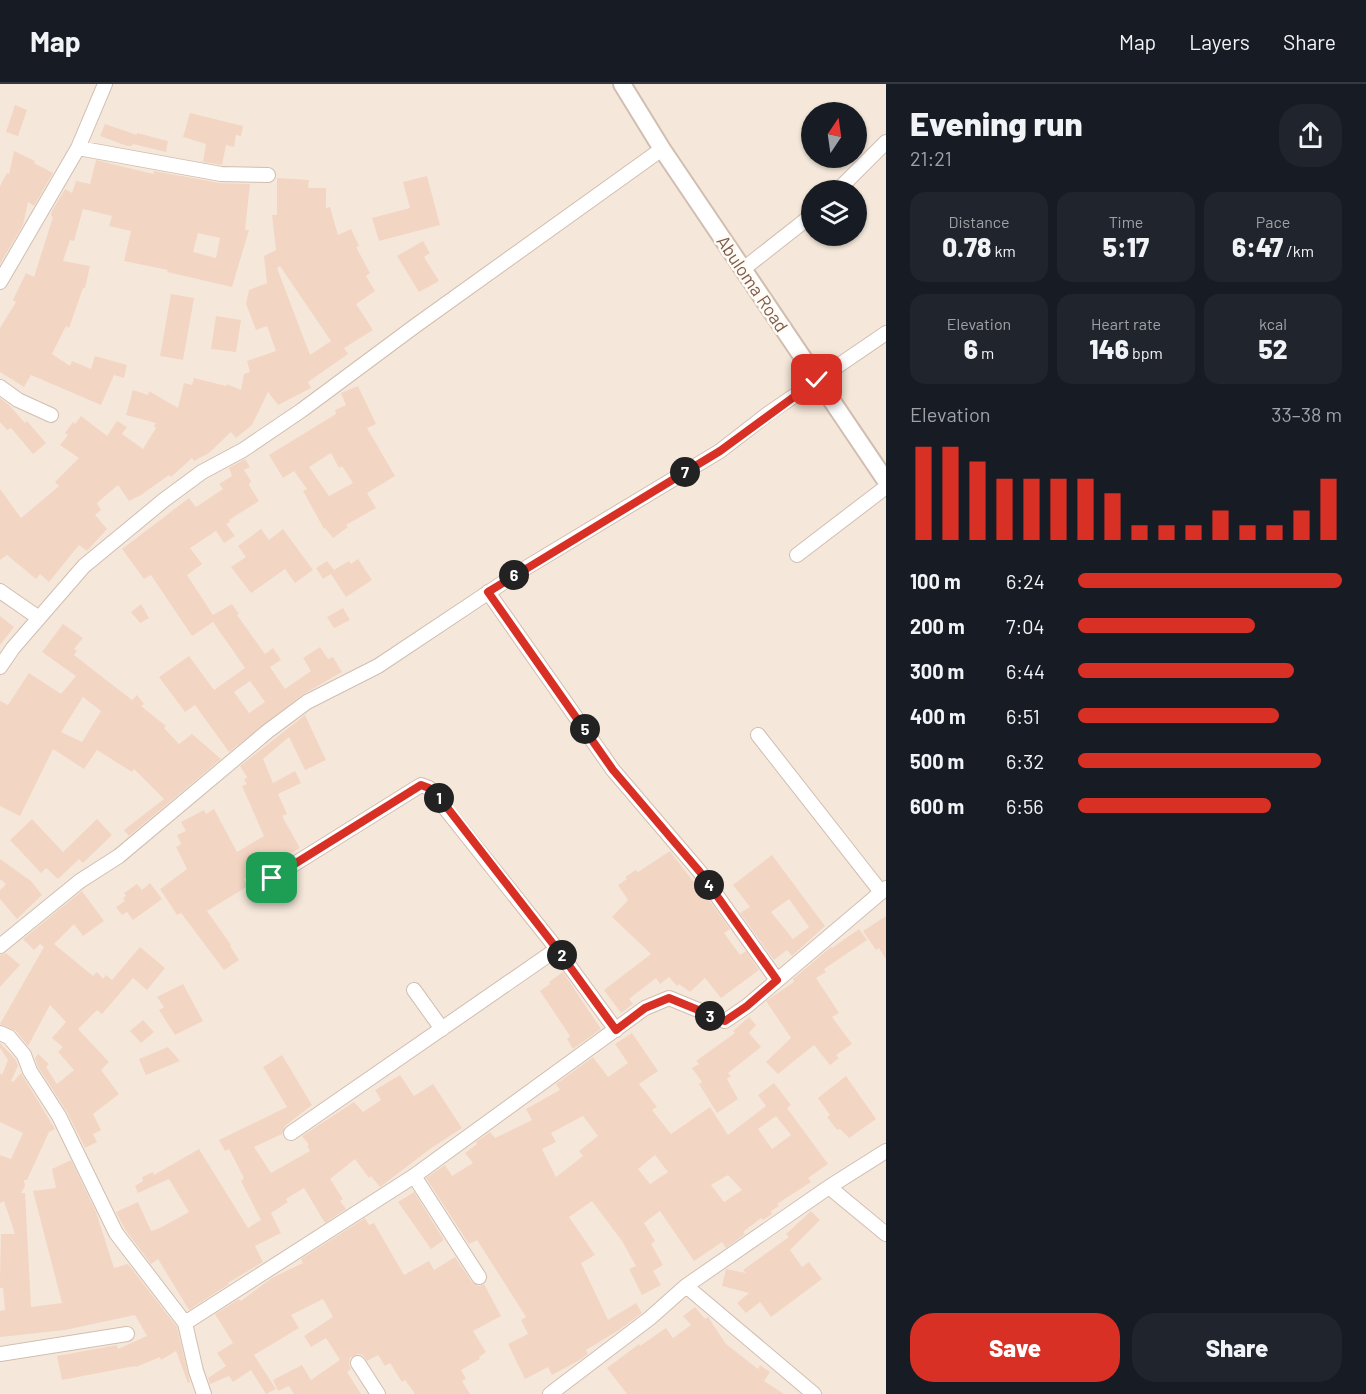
<!DOCTYPE html>
<html lang="en">
<head>
<meta charset="utf-8">
<style>
  body { margin:0; font-family:Barlow,sans-serif; background:#20242c; color:#f1f3f6; height:100vh; display:flex; flex-direction:column; font-size:22px; white-space:nowrap }
  * { box-sizing:border-box; margin:0 }
  p { font-size:20px; color:#9ea1a6 }
  .icon { flex:none; width:33px; height:33px; fill:none; stroke:currentColor; stroke-width:2; stroke-linecap:round; stroke-linejoin:round }
  .map { position:relative; flex:1; overflow:hidden }
  .drawer { display:flex; flex-direction:column; background:#171b24; width:480px }
  .drawer>* { flex:none }
  .needle { width:39px; rotate:13deg }
  .fabs { position:absolute; left:801px; top:18px; display:grid; gap:12px }
  .fabs a { display:grid; place-items:center; width:66px; height:66px; border-radius:50%; background:#171b24; box-shadow:0 2px 4px #0004; font-size:30px }
  .pin { position:absolute; display:grid; place-items:center; width:51px; height:51px; color:#fff; margin:-26px; border-radius:12px; box-shadow:0 3px 9px #0006 }
  .km { position:absolute; width:30px; height:30px; margin:-15px; border-radius:50%; background:#222; color:#fff; font-size:16px; line-height:30px; text-align:center }
  .round { display:grid; place-items:center; flex:none; width:63px; height:63px; border-radius:24px; background:#20242c }
  .headline { display:flex; align-items:center; justify-content:space-between; height:102px; padding:0 24px }
  h1 { font-size:33px; font-weight:800; line-height:45px }
  .figures { display:grid; grid-template-columns:repeat(3,1fr); gap:9px; height:102px; padding:6px 24px }
  .figures div { display:grid; align-content:center; border-radius:15px; background:#20242c; text-align:center }
  .figures b { font-size:26px; font-weight:800 }
  .figures small { font-size:16px; font-weight:400 }
  .figures p { font-size:16px }
  .chart { height:168px; padding:12px 24px }
  .chart p { display:flex; justify-content:space-between }
  .chart svg { width:100%; height:108px; margin-top:6px; stroke:#d93025; stroke-width:6 }
  .button { display:flex; gap:12px; margin-top:auto; padding:12px 24px }
  .button a { flex:1; height:69px; border-radius:24px; background:#d93025; color:#fff; font-size:24px; font-weight:800; line-height:69px; text-align:center }
  .button a+a { background:#20242c; color:#f1f3f6 }
  ul { padding:0 24px; list-style:none; font-size:20px }
  li { display:grid; grid-template-columns:96px 72px 1fr; align-items:center; height:45px }
  li i { height:15px; border-radius:8px; background:#d93025 }
  header { display:flex; align-items:center; gap:36px; box-sizing:border-box; height:84px; padding:0 30px; background:#171b24; border-bottom:2px solid #363941 }
  header strong { font-size:28px }
  nav { display:flex; gap:33px; margin-inline-start:auto; font-size:21px }
  main { display:flex; flex:1; min-height:0 }
  .map>svg:first-child { display:block }
  .residential { fill:#f5e8da; fill-rule:evenodd }
  .building { fill:#f3d5c3; fill-rule:evenodd }
  .lines { fill:none; stroke-linecap:round; stroke-linejoin:round }
  .minor-casing { stroke:#d1beb0; stroke-width:16 }
  .tertiary-casing { stroke:#d1beb0; stroke-width:20 }
  .minor { stroke:#fff; stroke-width:14 }
  .tertiary { stroke:#fff; stroke-width:16 }
  .route-casing { stroke:#fff; stroke-width:12 }
  .route { stroke:#d93025; stroke-width:8 }
  .labels { text-anchor:middle; stroke-width:5; stroke-linejoin:round; paint-order:stroke }
  .street-label { font-size:18px; fill:#7a5c4d; stroke:#fffaf3 }
</style>
</head>
<body>
<header>
<strong>Map</strong>
<nav><a>Map</a><a>Layers</a><a>Share</a></nav>
</header>
<main>
<div class="map">
<svg width="886" height="1310" viewBox="0 0 886 1310">
  <rect width="100%" height="100%" fill="#fdf6ec"/>
  <!-- residential -->
  <path class="residential" d="M0,0H886V1310H0ZM812,28H856V74H812ZM812,106H856V152H812Z"/>
  <!-- building -->
  <path class="building" d="M15,21L27,26L18,52L6,48Z
    M190,29L243,42L241,52L236,51L234,63L226,61L222,81L203,78L206,60L183,53Z
    M105,40L137,51V49L168,57L166,68L133,60L132,62H127L100,52Z
    M14,67L35,77L34,79L53,89L34,122L28,118L23,141L0,180V102L7,89L9,90Z
    M96,76L153,90L154,87L220,99L250,100L245,146H249L232,203L167,188L168,186L124,177L131,147L109,142L112,132L83,125L74,157L70,156L63,177L90,182L85,204H83L69,244L66,242L52,270L70,282L72,277L91,285L95,272L127,281L124,294L114,291L101,321L31,291L24,303L0,288V244L16,218L13,216L26,189L34,193L53,133L51,132L52,127L65,105L72,109L76,97L90,100ZM198,149L220,154L216,174L193,168Z
    M427,92L440,141L379,157L372,134L410,124L403,98Z
    M277,94L309,96L308,104H326V124L330,123L338,151L351,145L359,162L356,163L370,189L366,192L375,207L356,220L373,246L344,264L348,270L308,298L311,304L278,321L268,308L252,341L236,354L231,348L209,369L194,377L192,374L171,393L169,391L141,411L129,417L118,401L97,419L101,426L95,431L107,445L87,467L79,461L49,498L40,490L36,495L7,471L0,476V405L21,434L59,402L55,398L79,374L60,361L68,351L65,349L73,338L75,340L81,332L107,352L117,337L127,343L122,350L143,365L156,344L154,342L156,339L126,331L133,306L148,311L149,307L178,324L184,299L192,301L194,294L226,302L227,300L241,306L244,290L250,288L247,277L276,267L267,242L256,246L246,220L249,206L267,199L264,172L276,166L272,131H277ZM280,182L331,257L310,271L277,184Z
    M423,157L430,169L424,173L439,197L419,208L397,172Z
    M171,210L194,214L183,276L160,272Z
    M216,232L241,236L236,268L211,265Z
    M358,302L376,340L367,344L395,392L367,409L376,424L346,441L348,443L333,454L325,444L324,445L303,407L307,405L294,387L283,394L269,371L336,330L335,326L346,321L341,309ZM331,369L339,384L342,382L353,399L329,412L309,383Z
    M0,314L9,321L25,339L27,337L46,359L33,370L11,344L7,346L0,338Z
    M245,375L250,383L244,386L251,397L249,401L259,417L229,436L230,438L226,440L235,452L224,459L216,447L190,464L202,480L187,491L213,531L232,520L239,530L237,531L265,570L273,564L281,576L270,583L285,605L311,587L303,574L320,563L328,575L333,573L342,588L302,611L229,668L195,621L185,628L159,593L189,572L214,606L245,584L213,538L192,552L151,491L144,495L122,465L189,414L196,423L223,405L219,400L232,392L229,384ZM250,597L265,618L249,629L234,608Z
    M261,445L269,456L283,445L313,486L295,499L285,485L251,509L231,483L246,473L238,462Z
    M358,475L372,496L346,513L331,490L323,495L316,484L327,477L334,486L349,477L351,480Z
    M141,520L149,534L140,539L131,528Z
    M343,524L350,536L334,544L327,533Z
    M0,532L14,543L0,561Z
    M63,540L83,554L74,565L77,567L74,571L132,616L137,611L144,620L141,622L166,642L164,644L179,660L192,650L221,675L129,752L124,746L164,715L134,685L132,688L97,666L84,685L53,665L20,732L0,722V617L8,621L29,589L61,610L76,592L42,568ZM83,613L101,627L82,658L61,648Z
    M305,631L326,676L305,686L289,653L263,675L273,699L295,687L301,699L278,710L287,730L282,732L300,764L244,795L248,802L207,827L231,861L230,862L239,876L224,886L181,829L177,831L160,805L187,785L176,763L181,760L177,751L186,747L181,738L204,726L206,730L214,725L237,768L264,752L242,702L247,700L244,696L247,693L240,682Z
    M32,735L63,768L97,735L112,751L83,779L79,775L58,795L46,784L41,789L10,756Z
    M670,767L695,800L696,798L730,845L724,849L740,871L746,867L759,886L721,914L705,894L690,908L679,900L677,902L669,893L660,900L656,894L629,915L633,920L621,929L604,906L651,870L612,833L628,816L618,801L627,795L625,793L636,786L638,788Z
    M772,771L825,842L792,872L787,866L774,876L740,829L750,823L733,801ZM789,815L809,843L793,855L771,828Z
    M0,775L31,797L42,811L17,835L0,815V806L6,800L0,795Z
    M150,799L162,815L133,836L127,828L122,831L116,823L125,817L123,814L126,812L124,809L137,800L142,806Z
    M82,807L104,837L83,852L74,840L54,860L93,892L97,888L103,895L106,891L112,896L140,863L165,884L147,906L133,894L102,930L97,926L78,945L109,978L101,986L119,1010L93,1030L101,1046L93,1050L97,1058L85,1064L67,1028L38,983L35,974L38,970L49,980L46,983L57,1000L74,986L58,968L63,963L52,954L66,938L50,921L28,962L16,947L0,940L44,863L40,860L34,866L23,855Z
    M886,832V875L879,864L876,866L863,847Z
    M859,845L867,856L824,885L826,888L816,894L839,929L832,933L852,960L836,971L839,974L830,981L814,961L778,990L766,978L791,954L766,917L794,898L793,895L831,863L832,864Z
    M6,869L20,881L0,903V871Z
    M563,888L601,945L573,965L567,955L570,952L540,907L550,900L549,898Z
    M183,900L203,937L175,951L159,926L164,923L157,913Z
    M749,933L756,941L749,949L761,963L728,989L731,992L727,995L738,1015L717,1029L699,1000L702,998L692,984L699,980L696,977L735,949L733,947Z
    M143,936L154,948L141,959L130,947Z
    M632,949L658,987L639,1000L657,1023L652,1026L671,1050L710,1023L728,1051L766,1022L758,1011L774,999L791,1021L787,1024L828,1080L808,1094L811,1098L777,1120L779,1122L771,1127L772,1130L763,1136L761,1134L743,1148L745,1150L726,1164L722,1158L694,1177L660,1127L644,1139L655,1157L651,1160L663,1181L653,1187L661,1201L642,1211L629,1185L636,1182L622,1157L592,1117L569,1133L595,1171L581,1179L608,1236L636,1219L642,1229L619,1246L586,1266L588,1270L578,1277L552,1291L548,1283L525,1295L508,1260L528,1250L521,1236L526,1233L477,1156L469,1160L426,1094L445,1081L452,1092L473,1079L465,1069L477,1060L476,1058L490,1048L495,1054L532,1036L526,1025L560,1006L556,1000L593,973L608,993L628,979L615,960ZM583,1032L598,1052L579,1067L583,1072L556,1093L542,1065L556,1058L551,1049ZM776,1032L791,1051L772,1065L758,1045ZM655,1071L668,1088L650,1100L638,1085ZM728,1091L742,1106L724,1118L711,1101Z
    M0,959L16,976L18,982L11,997L13,998L21,989L55,1045L49,1048L27,1096H24L25,1102L21,1109H25L31,1223L62,1219L33,1107L56,1104L52,1085L71,1076L96,1128L114,1184L128,1180L177,1243L190,1298L188,1299L176,1267L161,1276L160,1273L136,1283L135,1282L62,1296L57,1272L117,1261L118,1265L147,1252L135,1231L65,1246L0,1253V1227L5,1226L3,1204H0V1196L1,1150H15L4,1117L0,1119V1071L11,1075L23,1049L0,1038V989L2,991L8,976L0,964Z
    M168,963L180,977L146,991L139,975Z
    M282,971L312,1021L285,1042L282,1050L254,1063L271,1089L310,1067L307,1062L309,1061L302,1052L354,1018L363,1028L381,1016L375,1006L400,991L414,1012L433,1000L462,1044L430,1065L380,1103L371,1092L369,1094L355,1075L330,1095L343,1115L340,1117L346,1125L325,1139L304,1104L286,1115L288,1118L271,1129L281,1149L255,1162L263,1178L228,1199L229,1200L189,1226L158,1175L151,1180L124,1144L116,1128L138,1118L151,1147L160,1144L189,1128L169,1095L138,1109L135,1102L143,1097L142,1093L153,1088L154,1091L199,1065L248,1144L261,1136L241,1097L244,1094L229,1065L225,1067L219,1056L287,1023L263,983Z
    M846,992L876,1035L849,1054L840,1045L837,1046L827,1033L830,1031L818,1014Z
    M414,1108L444,1156L431,1165L398,1118Z
    M811,1127L820,1136L790,1166L802,1183L809,1178L822,1195L771,1233L760,1218L746,1229L737,1219L749,1209L722,1202L726,1185L746,1189L743,1186L789,1153L786,1150Z
    M365,1134L369,1141L374,1139L404,1191L429,1177L434,1186L455,1173L472,1198L479,1202L484,1200L501,1232L473,1247L486,1268L479,1273L480,1275L461,1286L466,1295L462,1297L470,1310H415L405,1296L402,1298L390,1279L385,1282L378,1271L367,1277L363,1271L358,1270L350,1274L349,1280L351,1285L347,1288L361,1310H294L289,1302L278,1307L273,1296L302,1281L311,1296L340,1276L326,1254L311,1263L304,1252L333,1233L323,1215L291,1231L299,1244L254,1271L276,1305L266,1310L251,1286L233,1298L229,1292L210,1300L208,1294L226,1282L217,1269L233,1259L215,1230L239,1215L241,1217L272,1194L303,1179L301,1175Z
    M695,1223L705,1235L708,1233L726,1260L758,1285L760,1281L770,1288L764,1297L784,1310H627L607,1284L639,1260L640,1262L666,1244L673,1254L691,1241L683,1232Z"/>
  <g class="lines">
    <defs>
      <path id="minor" d="M78,64L221,90L268,91
        M838,106L886,58
        M742,186L812,131
        M0,198L78,64L105,0
        M0,303L18,316L51,331
        M797,471L886,403
        M0,507L39,534
        M488,508L613,686L700,788L777,896
        M0,583L13,564L84,482L164,416L202,388L243,366L302,326L415,242L662,65
        M758,651L881,808
        M272,794L421,701L429,704L557,865L616,946
        M0,862L80,797L119,772L268,647L307,618L378,582L519,488L720,367L769,329L886,249
        M414,906L442,945
        M0,949L9,953L24,971L30,987L59,1032L116,1149L185,1239L196,1287L204,1310
        M291,1049L557,865
        M414,1092L479,1193
        M829,1103L886,1150
        M686,1202L814,1310
        M185,1239L414,1092L645,924L669,914L725,937L747,922L886,804
        M0,1270L127,1250
        M358,1279L378,1310
        M550,1310L650,1234L686,1202L829,1103L886,1067"/>
      <path id="tertiary" d="M622,0L662,65L886,397"/>
    </defs>
    <!-- minor casing -->
    <use href="#minor" class="minor-casing"/>
    <!-- tertiary casing -->
    <use href="#tertiary" class="tertiary-casing"/>
    <!-- minor -->
    <use href="#minor" class="minor"/>
    <!-- tertiary -->
    <use href="#tertiary" class="tertiary"/>
  </g>
  <g class="lines">
    <defs>
      <path id="route" d="M272,794L421,701L429,704L439,713L557,865L616,946L645,924L669,914L725,937L747,922L777,896L700,788L613,686L488,508L720,367L817,296"/>
    </defs>
    <!-- route casing -->
    <use href="#route" class="route-casing"/>
    <!-- route -->
    <use href="#route" class="route"/>
  </g>
  <g class="labels">
    <!-- street labels -->
    <g class="street-label">
      <text transform="translate(752 200) rotate(56)" y="6">Abuloma Road</text>
    </g>
  </g>
</svg>
<div class="fabs">
<a><svg class="needle" viewBox="-14 -14 28 28"><path d="M0-13l5 13h-10z" fill="#e53935"/><path d="M0 13l5-13h-10z" fill="#9ea1a6"/></svg></a>
<a><svg class="icon" aria-label="layers" viewBox="0 0 24 24"><path d="M12 4l9 5-9 5-9-5zM3 14l9 5 9-5"/></svg></a>
</div>
<div class="pin" style="left:272px;top:794px;background:#1e9e55"><svg class="icon" aria-label="arrive" viewBox="0 0 24 24"><path d="M6 21V4h12l-3 4 3 4H6"/></svg></div>
<div class="pin" style="left:817px;top:296px;background:#d93025"><svg class="icon" aria-label="check" viewBox="0 0 24 24"><path d="M5 12l5 5 9-10"/></svg></div>
<b class="km" style="left:439px;top:714px">1</b>
<b class="km" style="left:562px;top:871px">2</b>
<b class="km" style="left:710px;top:932px">3</b>
<b class="km" style="left:709px;top:801px">4</b>
<b class="km" style="left:585px;top:645px">5</b>
<b class="km" style="left:514px;top:491px">6</b>
<b class="km" style="left:685px;top:388px">7</b>
</div>
<section class="drawer">
<div class="headline"><div><h1>Evening run</h1><p>21:21</p></div><a class="round"><svg class="icon" aria-label="share" viewBox="0 0 24 24"><path d="M12 15V3M7 8l5-5 5 5M5 13v7h14v-7"/></svg></a></div>
<div class="figures">
<div><p>Distance</p><b>0.78<small> km</small></b></div>
<div><p>Time</p><b>5:17</b></div>
<div><p>Pace</p><b>6:47<small> /km</small></b></div>
</div>
<div class="figures">
<div><p>Elevation</p><b>6<small> m</small></b></div>
<div><p>Heart rate</p><b>146<small> bpm</small></b></div>
<div><p>kcal</p><b>52</b></div>
</div>
<div class="chart"><p><span>Elevation</span>33–38 m</p>
<svg viewBox="0 0 160 44" preserveAspectRatio="none"><path d="M5 44V6M15 44V6M25 44V12M35 44V19M45 44V19M55 44V19M65 44V19M75 44V25M85 44V38M95 44V38M105 44V38M115 44V32M125 44V38M135 44V38M145 44V32M155 44V19"/></svg>
</div>
<ul>
<li><b>100 m</b>6:24<i style="width:100%"></i></li>
<li><b>200 m</b>7:04<i style="width:67%"></i></li>
<li><b>300 m</b>6:44<i style="width:82%"></i></li>
<li><b>400 m</b>6:51<i style="width:76%"></i></li>
<li><b>500 m</b>6:32<i style="width:92%"></i></li>
<li><b>600 m</b>6:56<i style="width:73%"></i></li>
</ul>
<div class="button"><a>Save</a><a>Share</a></div>
</section>
</main>
</body>
</html>
